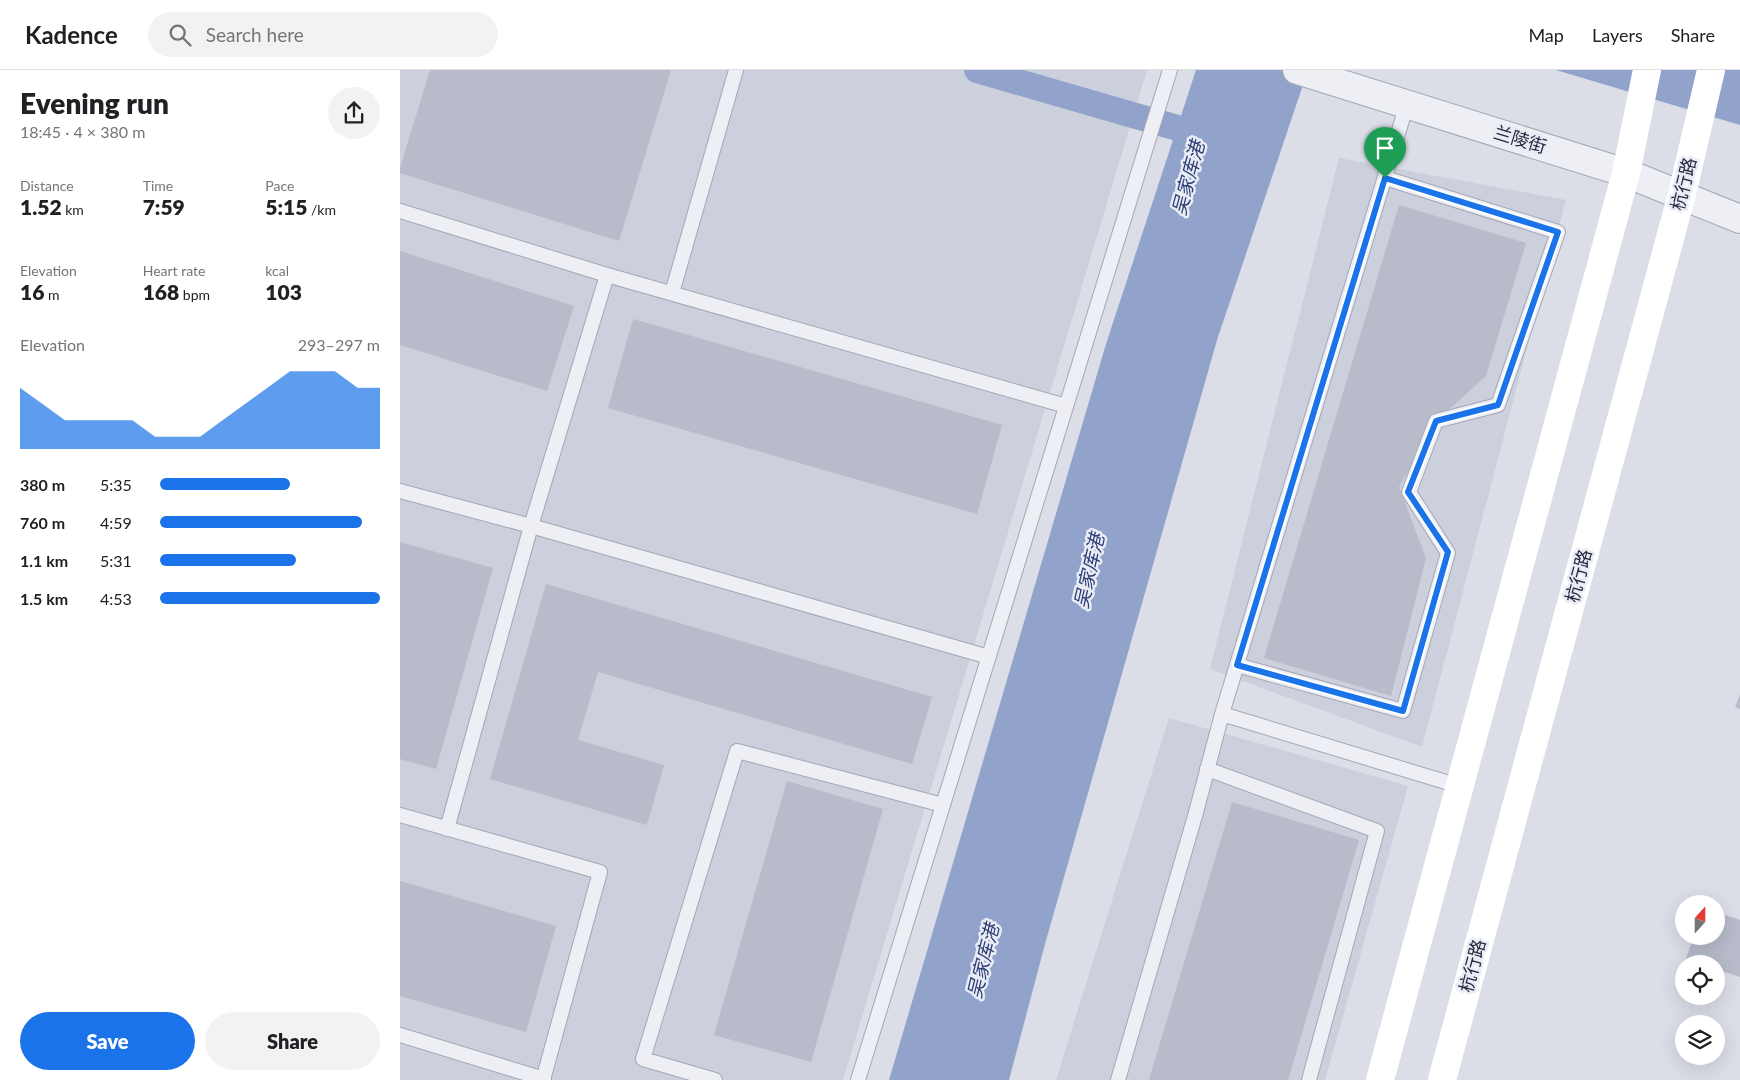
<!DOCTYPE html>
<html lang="en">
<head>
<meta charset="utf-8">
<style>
  body { margin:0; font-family:Lato,"Noto Sans SC",sans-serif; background:#f2f2f2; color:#202124; height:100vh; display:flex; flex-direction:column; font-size:19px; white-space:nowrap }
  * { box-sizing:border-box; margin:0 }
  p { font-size:16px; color:#757577 }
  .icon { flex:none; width:28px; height:28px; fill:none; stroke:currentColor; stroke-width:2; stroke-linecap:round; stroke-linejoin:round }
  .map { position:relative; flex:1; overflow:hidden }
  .drawer { display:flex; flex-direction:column; background:#fff; width:400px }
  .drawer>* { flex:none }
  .needle { width:32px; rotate:21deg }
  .tools { position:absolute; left:1275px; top:825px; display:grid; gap:10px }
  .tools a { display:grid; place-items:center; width:50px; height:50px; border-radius:50%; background:#fff; box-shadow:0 5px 20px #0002; font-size:25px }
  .pin { position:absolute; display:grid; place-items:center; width:42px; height:42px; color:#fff; margin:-51px -21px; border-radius:50% 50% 50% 0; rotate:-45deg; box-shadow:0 0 5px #0007 }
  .pin .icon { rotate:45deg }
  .round { display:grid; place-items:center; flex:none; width:52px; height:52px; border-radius:26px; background:#f2f2f2 }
  .head { display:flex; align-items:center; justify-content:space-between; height:85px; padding:0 20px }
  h1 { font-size:28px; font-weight:800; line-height:38px }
  .stats { display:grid; grid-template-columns:repeat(3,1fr); gap:8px; height:85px; padding:5px 20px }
  .stats div { display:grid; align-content:center }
  .stats b { font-size:21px; font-weight:800 }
  .stats small { font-size:14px; font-weight:400 }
  .stats p { font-size:14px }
  .chart { height:140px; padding:10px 20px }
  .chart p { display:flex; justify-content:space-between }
  .chart svg { width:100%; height:90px; margin-top:5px; fill:#1a73e8; opacity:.7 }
  .cta { display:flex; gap:10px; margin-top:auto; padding:10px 20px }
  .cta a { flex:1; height:58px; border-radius:30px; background:#1a73e8; color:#fff; font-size:20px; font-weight:800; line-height:58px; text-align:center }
  .cta a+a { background:#f2f2f2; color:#202124 }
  ul { padding:0 20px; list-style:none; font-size:16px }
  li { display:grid; grid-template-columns:80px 60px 1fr; align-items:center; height:38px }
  li i { height:12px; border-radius:6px; background:#1a73e8 }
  header { display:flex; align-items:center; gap:30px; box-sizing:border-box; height:70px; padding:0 25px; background:#fff; border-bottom:1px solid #e0e0e0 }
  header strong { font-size:24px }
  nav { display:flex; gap:28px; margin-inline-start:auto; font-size:18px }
  .search { width:350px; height:45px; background:#f2f2f2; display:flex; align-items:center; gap:12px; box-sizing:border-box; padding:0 18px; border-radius:28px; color:#757577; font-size:19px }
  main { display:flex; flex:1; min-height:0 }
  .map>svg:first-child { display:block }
  .built { fill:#cccfdc }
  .water { fill:#91a2cb }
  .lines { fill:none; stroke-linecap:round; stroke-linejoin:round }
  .canal { stroke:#91a2cb; stroke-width:26 }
  .building { fill:#b7bbca }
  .service-casing { stroke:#a4a7b4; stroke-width:16 }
  .minor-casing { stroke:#a4a7b4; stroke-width:30 }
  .service { stroke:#edeff5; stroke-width:14 }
  .minor { stroke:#edeff5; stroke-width:28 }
  .secondary { stroke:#fff; stroke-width:28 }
  .route-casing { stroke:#fff; stroke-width:10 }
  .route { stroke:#1a73e8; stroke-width:6 }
  .labels { text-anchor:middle; stroke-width:5; stroke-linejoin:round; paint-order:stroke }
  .street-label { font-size:18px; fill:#24283e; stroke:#eaecf5 }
  .water-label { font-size:19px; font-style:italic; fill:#2b3d75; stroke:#eaecf5 }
</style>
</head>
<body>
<header>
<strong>Kadence</strong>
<div class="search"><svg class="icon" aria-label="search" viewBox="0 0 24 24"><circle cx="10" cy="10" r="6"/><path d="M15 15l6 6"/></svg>Search here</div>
<nav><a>Map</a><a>Layers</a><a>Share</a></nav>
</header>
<main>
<section class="drawer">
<div class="head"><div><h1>Evening run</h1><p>18:45 · 4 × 380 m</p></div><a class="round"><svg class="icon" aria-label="share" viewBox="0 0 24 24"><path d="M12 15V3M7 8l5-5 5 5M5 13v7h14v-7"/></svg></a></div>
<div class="stats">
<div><p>Distance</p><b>1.52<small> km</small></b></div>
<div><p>Time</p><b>7:59</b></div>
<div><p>Pace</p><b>5:15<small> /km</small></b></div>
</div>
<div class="stats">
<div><p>Elevation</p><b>16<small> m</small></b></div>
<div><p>Heart rate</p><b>168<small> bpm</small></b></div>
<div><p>kcal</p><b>103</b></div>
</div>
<div class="chart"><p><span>Elevation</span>293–297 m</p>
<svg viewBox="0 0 160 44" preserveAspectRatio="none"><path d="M0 44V14L10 22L20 30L30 30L40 30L50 30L60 38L70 38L80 38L90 30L100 22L110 14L120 6L130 6L140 6L150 14L160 14V44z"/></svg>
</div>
<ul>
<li><b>380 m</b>5:35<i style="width:59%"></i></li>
<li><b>760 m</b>4:59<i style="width:92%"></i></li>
<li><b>1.1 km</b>5:31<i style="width:62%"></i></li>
<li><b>1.5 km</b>4:53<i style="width:100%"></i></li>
</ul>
<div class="cta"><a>Save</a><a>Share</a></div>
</section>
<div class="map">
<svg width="1340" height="1010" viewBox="0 0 1340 1010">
  <rect width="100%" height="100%" fill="#dbdde7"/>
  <!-- built -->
  <path class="built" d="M0,0H747L443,1010H0Z
    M939,88L1166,130L1022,677L810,599Z
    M769,648L1008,716L925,1010H656Z"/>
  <!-- water -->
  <path class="water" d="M796,0H908L817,270L645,874L609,1010H489L706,274Z
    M1156,0H1340V55Z"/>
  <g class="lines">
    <!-- canal -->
    <path class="canal" d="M577,0L812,68"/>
  </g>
  <!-- building -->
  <path class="building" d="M30,0H271L219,171L0,103V98Z
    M999,135L1126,173L1086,306L1036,351L999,417L1026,488L991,626L864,588Z
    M0,181L174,236L147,321L0,275Z
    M233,249L602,355L577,444L208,338Z
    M0,472L93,498L36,699L0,689Z
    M146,514L532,627L512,694L198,602L178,670L264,695L247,755L90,709Z
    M1340,624V639L1335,637Z
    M387,711L483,739L411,992L314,965Z
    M832,732L959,770L888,1010H749Z
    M0,811L156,856L126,962L0,926Z
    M1316,842L1340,850V907L1316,899V894H1303L1286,888L1294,866H1316Z"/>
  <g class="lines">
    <defs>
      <path id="service" d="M0,141L207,205L666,336
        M207,205L131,456L589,587
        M272,223L336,0
        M0,421L131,456L47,759
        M837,595L1003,641L1048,483L1009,422L1036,351L1098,335L1158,162L985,108
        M822,644L1059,716
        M807,699L977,761L909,1010
        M0,745L200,802L143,1010
        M0,965L144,1009
        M315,1010L243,989L337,681L543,735
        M458,1010L770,0
        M718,1010L795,746L822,644L1007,34"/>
      <path id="minor" d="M897,0L1226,103L1340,149"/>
    </defs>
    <!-- service casing -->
    <use href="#service" class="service-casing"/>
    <!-- minor casing -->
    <use href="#minor" class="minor-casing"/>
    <!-- service -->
    <use href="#service" class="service"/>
    <!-- minor -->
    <use href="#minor" class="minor"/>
    <!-- secondary -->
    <path class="secondary" d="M980,1010L1226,103L1247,0
      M1042,1010L1282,124L1311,0"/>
  </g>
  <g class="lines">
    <defs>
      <path id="route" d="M985,108L1158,162L1098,335L1036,351L1008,422L1048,482L1003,641L837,595Z"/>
    </defs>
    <!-- route casing -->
    <use href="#route" class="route-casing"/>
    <!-- route -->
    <use href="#route" class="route"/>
  </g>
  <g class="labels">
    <!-- street labels -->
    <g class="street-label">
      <text transform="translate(1120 70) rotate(17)" y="6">兰陵街</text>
      <text transform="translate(1284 114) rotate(-76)" y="6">杭行路</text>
      <text transform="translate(1179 506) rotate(-75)" y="6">杭行路</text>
      <text transform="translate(1073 896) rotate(-75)" y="6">杭行路</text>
    </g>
    <!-- water labels -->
    <g class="water-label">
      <text transform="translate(788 108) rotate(-75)" y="7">吴家库港</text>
      <text transform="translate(689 501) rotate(-77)" y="7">吴家库港</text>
      <text transform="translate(583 891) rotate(-76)" y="7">吴家库港</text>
    </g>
  </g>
</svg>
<div class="tools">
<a><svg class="needle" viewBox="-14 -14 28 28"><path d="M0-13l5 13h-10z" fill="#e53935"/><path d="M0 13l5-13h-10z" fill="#757577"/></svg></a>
<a><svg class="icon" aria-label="locate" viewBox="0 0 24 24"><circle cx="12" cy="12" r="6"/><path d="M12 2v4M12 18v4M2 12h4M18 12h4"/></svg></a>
<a><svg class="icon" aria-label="layers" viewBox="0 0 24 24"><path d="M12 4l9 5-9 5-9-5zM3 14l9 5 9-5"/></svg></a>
</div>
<div class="pin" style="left:985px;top:108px;background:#1e9e55"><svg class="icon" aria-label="arrive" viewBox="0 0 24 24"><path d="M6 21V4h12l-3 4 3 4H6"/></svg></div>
</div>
</main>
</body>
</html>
